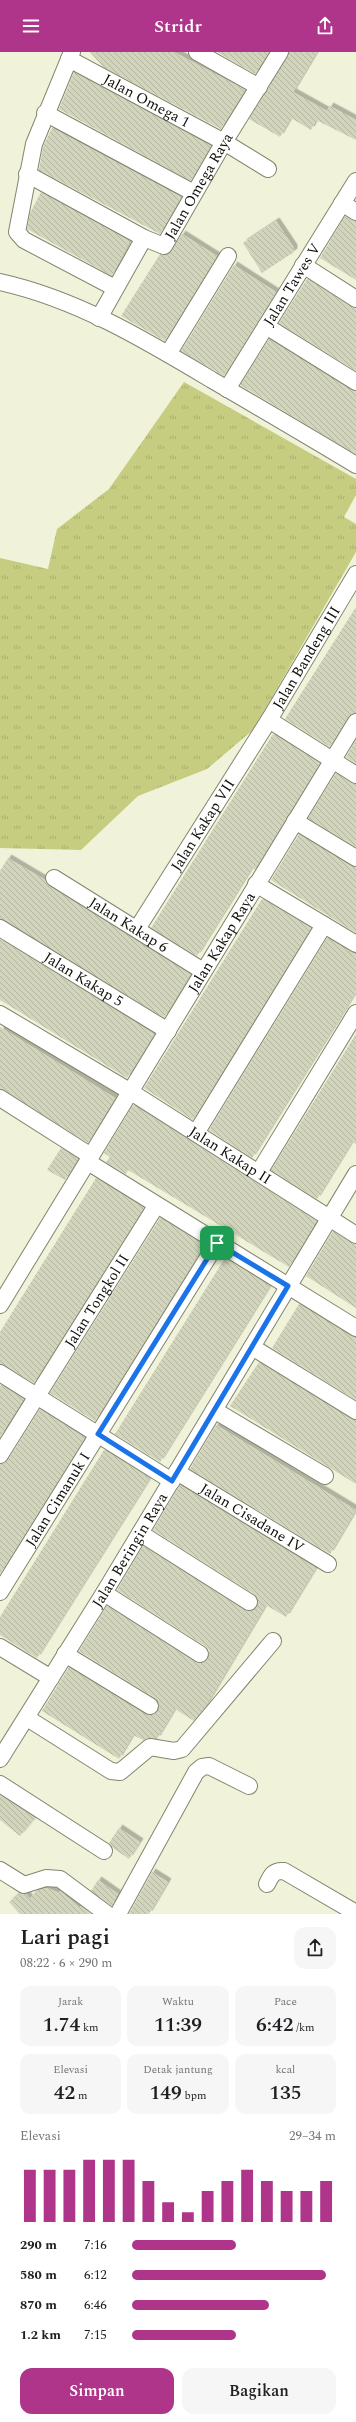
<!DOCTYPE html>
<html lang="id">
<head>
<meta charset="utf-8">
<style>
  body { margin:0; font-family:Spectral,serif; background:#f6f6f6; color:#202124; height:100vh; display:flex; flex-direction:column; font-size:15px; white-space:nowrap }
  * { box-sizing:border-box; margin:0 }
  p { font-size:13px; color:#757577 }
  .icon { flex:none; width:22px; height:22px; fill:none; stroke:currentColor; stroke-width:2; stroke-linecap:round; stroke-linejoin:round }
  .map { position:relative; height:1862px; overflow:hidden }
  .panel { display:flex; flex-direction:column; background:#fff; flex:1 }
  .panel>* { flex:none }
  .pin { position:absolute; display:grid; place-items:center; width:34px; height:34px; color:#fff; margin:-17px; border-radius:8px; box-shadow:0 2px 6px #0006 }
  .round { display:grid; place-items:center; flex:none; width:42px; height:42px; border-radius:12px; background:#f6f6f6 }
  .overview { display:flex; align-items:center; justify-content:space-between; height:68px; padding:0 20px }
  h1 { font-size:22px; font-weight:600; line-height:30px }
  .metrics { display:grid; grid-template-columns:repeat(3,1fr); gap:6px; height:68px; padding:4px 20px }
  .metrics div { display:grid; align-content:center; border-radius:10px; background:#f6f6f6; text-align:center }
  .metrics b { font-size:20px; font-weight:600 }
  .metrics small { font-size:11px; font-weight:400 }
  .metrics p { font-size:11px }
  .chart { height:112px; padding:8px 20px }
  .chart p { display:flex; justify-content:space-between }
  .chart svg { width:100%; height:72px; margin-top:4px; stroke:#ae358a; stroke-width:6 }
  .action { display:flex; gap:8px; margin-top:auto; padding:8px 20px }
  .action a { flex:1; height:46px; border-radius:12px; background:#ae358a; color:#fff; font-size:16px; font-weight:600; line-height:46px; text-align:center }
  .action a+a { background:#f6f6f6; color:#202124 }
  ul { padding:0 20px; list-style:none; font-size:13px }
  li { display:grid; grid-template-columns:64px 48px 1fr; align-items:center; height:30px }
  li i { height:10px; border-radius:5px; background:#ae358a }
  header { display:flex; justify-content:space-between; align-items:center; height:52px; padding:0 20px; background:#ae358a; color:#fff; font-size:18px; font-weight:600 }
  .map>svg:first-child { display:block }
  .grass { fill:url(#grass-tufts) }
  .building { fill:url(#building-back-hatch); filter:url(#shadow) }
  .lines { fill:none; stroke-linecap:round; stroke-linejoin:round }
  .minor-casing { stroke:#83856e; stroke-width:18 }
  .minor { stroke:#fff; stroke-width:16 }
  .route-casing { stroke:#fff; stroke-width:8 }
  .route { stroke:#1a73e8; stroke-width:5 }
  .labels { text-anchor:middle; stroke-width:3.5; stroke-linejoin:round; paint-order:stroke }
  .street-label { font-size:15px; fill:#0f1008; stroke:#f0f3d9 }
</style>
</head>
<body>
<header><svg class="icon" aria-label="menu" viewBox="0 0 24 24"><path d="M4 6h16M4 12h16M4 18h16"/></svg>Stridr<svg class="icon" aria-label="share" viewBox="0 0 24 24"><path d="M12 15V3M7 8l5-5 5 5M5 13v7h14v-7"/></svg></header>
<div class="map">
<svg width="356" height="1862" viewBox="0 0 356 1862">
  <defs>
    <pattern id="grass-tufts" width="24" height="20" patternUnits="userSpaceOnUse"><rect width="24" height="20" fill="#c6cd80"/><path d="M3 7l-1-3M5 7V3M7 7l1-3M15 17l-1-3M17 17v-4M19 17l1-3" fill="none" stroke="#a9af6d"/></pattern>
    <pattern id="building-back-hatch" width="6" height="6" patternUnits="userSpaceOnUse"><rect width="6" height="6" fill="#d2d5bc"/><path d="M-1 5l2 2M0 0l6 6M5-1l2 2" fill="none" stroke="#b3b6a0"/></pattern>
    <filter id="shadow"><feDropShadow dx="3.5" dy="-3.5" stdDeviation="0" flood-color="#0004"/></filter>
  </defs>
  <rect width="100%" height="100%" fill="#f0f3d9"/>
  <!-- grass -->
  <path class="grass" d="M184,330L356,427V443L344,465L356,472V500L253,678L207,717L138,744L81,798L0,796V506L48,517L57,477L109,437Z"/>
  <!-- building -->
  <path class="building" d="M90,0H174L245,38L221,77L103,15Z
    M217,0H269L255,22Z
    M289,0H317L293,40L327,59L330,54L356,68V88L316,68L311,78L291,66L280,85L249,67Z
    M74,20L211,94L191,129L59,57Z
    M52,76L181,145L160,182L39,118L43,95Z
    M41,140L130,189L112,224L27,177L30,161Z
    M345,164L356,169V228L320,206Z
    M276,169L294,196V200L262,221L243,191Z
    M182,182L217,204L165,289L121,264L160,202H169Z
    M234,213L276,240L224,324L181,299Z
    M307,227L356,256V319L279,271Z
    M269,287L356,339V402L240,333Z
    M356,555V661L348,665L330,695L285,667Z
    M273,682L320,711L255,818L252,816L197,904L151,876Z
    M356,688V712L346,705Z
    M336,721L356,732V795L308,766Z
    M299,782L356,815V881L271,828Z
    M8,806L45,828L49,834L190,922L164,966L0,867V819Z
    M262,847L311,876L193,1068L144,1036Z
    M327,886L356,901V940L252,1106L209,1078Z
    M0,887L154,982L127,1026L0,948Z
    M0,975L115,1046L88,1091L0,1037Z
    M356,982V1092L352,1090L317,1147L271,1118Z
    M133,1053L317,1169L289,1215L128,1118L126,1122L106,1110L110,1105L104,1101Z
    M61,1096L78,1107L65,1128L47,1118Z
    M96,1126L144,1156L34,1331L0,1312V1280Z
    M160,1166L204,1193L95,1369L50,1341Z
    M333,1179L356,1192V1256L306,1224Z
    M225,1206L270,1234L160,1410L115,1382Z
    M299,1252L356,1285V1348L272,1296Z
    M259,1310L356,1368V1432L230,1354Z
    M1,1333L24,1347L0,1385V1334Z
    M40,1357L85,1386L0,1522V1412L8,1408Z
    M216,1373L356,1458L330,1502L190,1417Z
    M104,1398L150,1426L37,1606L0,1583V1565Z
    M180,1433L316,1516L286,1565L266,1553L204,1657L194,1669L175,1657L157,1687L148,1686L143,1688L133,1683L119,1707L42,1659L69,1615L145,1662L150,1663L158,1659L159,1654L155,1646L79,1599L107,1554L195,1610L204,1611L208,1607L209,1598L205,1594L117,1538L143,1494L244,1558L253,1559L258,1551L254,1542L153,1478Z
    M0,1743L35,1766L20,1784L0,1768Z
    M119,1776L140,1790L129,1807L113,1796L109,1791Z
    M152,1820L168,1830L149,1862H129Z
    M98,1828L118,1842L112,1854L91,1839Z
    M47,1836L59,1841L60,1839L80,1856L81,1854L91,1862H20L9,1850L19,1841L26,1842L30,1847L36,1839Z"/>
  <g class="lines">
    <defs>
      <g id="minor">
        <path d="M72,0L34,92L17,180L24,188L115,236"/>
        <path d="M197,0L259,35"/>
        <path id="s1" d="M69,7L224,90L268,117"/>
        <path d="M45,61L194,141"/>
        <path id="s2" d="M27,122L144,186L164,194L224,90L280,0"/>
        <path d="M342,151L356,160"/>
        <path d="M303,213L356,247"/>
        <path d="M0,230C77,247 145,288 212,328C260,356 308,384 356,413"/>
        <path d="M99,266L144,186"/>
        <path d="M266,274L356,330"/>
        <path d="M168,302L228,204"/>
        <path id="s3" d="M227,337L356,129"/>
        <path d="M269,668L356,723"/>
        <path d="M295,769L356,806"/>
        <path id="s4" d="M54,826L203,919"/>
        <path d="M256,832L356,892"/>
        <path id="s5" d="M0,876L168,979"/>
        <path id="s6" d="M137,877L269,668L356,522"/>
        <path id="s7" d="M0,962L131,1040L356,1183"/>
        <path d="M0,1046L91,1104"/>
        <path d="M196,1081L324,873"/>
        <path d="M88,1110L356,1276"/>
        <path d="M259,1120L356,961"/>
        <path id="s8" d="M0,1253L356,670"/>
        <path d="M252,1295L356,1359"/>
        <path d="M0,1321L172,1429"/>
        <path d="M214,1358L325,1424"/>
        <path id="s9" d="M0,1403L156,1154"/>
        <path id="s10" d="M177,1420L328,1512"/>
        <path d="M140,1481L249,1550"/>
        <path id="s11" d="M0,1540L217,1191"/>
        <path d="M104,1541L200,1602"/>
        <path d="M0,1595L51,1626"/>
        <path d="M65,1602L150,1654"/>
        <path d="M27,1666L111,1719L120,1720L150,1695L174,1699L182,1697L273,1589"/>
        <path id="s12" d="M0,1707L104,1541L356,1122"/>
        <path d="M0,1732L104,1799"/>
        <path d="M0,1818L24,1833L46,1826L60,1827L107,1862"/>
        <path d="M267,1832C271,1824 273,1818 284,1819L356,1861"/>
        <path d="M118,1862L196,1720L202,1715L209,1714L249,1734"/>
      </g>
    </defs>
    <!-- minor casing -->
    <use href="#minor" class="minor-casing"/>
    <!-- minor -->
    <use href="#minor" class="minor"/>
  </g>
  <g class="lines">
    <defs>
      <path id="route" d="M217,1191L288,1234L172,1429L98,1382Z"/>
    </defs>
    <!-- route casing -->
    <use href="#route" class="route-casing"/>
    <!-- route -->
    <use href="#route" class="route"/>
  </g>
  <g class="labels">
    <!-- street labels -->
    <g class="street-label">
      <text dy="5" stroke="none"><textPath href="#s1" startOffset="88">Jalan Omega 1</textPath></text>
      <text dy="5" stroke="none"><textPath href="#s2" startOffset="224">Jalan Omega Raya</textPath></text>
      <text dy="5" stroke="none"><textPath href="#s3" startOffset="123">Jalan Tawes V</textPath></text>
      <text dy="5" stroke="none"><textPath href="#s6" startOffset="320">Jalan Bandeng III</textPath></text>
      <text dy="5" stroke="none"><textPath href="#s6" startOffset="123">Jalan Kakap VII</textPath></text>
      <text dy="5" stroke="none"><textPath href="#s4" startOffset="88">Jalan Kakap 6</textPath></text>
      <text dy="5" stroke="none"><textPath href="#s8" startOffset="425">Jalan Kakap Raya</textPath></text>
      <text dy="5" stroke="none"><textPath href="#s5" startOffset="98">Jalan Kakap 5</textPath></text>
      <text dy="5" stroke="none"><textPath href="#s7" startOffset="270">Jalan Kakap II</textPath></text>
      <text dy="5" stroke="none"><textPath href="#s9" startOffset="182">Jalan Tongkol II</textPath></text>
      <text dy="5" stroke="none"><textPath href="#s11" startOffset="109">Jalan Cimanuk I</textPath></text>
      <text dy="5" stroke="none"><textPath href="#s10" startOffset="88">Jalan Cisadane IV</textPath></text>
      <text dy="5" stroke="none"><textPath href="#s12" startOffset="246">Jalan Beringin Raya</textPath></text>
    </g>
  </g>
</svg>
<div class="pin" style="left:217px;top:1191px;background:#1e9e55"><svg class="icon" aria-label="arrive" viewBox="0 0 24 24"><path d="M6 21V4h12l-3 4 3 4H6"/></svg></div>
</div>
<section class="panel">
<div class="overview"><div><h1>Lari pagi</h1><p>08:22 · 6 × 290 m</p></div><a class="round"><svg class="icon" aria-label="share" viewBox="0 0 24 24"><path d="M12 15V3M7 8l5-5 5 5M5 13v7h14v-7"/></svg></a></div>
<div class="metrics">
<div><p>Jarak</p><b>1.74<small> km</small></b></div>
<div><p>Waktu</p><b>11:39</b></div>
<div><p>Pace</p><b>6:42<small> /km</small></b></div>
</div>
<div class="metrics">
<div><p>Elevasi</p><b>42<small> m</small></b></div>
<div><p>Detak jantung</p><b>149<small> bpm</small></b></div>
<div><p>kcal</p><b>135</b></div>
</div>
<div class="chart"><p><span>Elevasi</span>29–34 m</p>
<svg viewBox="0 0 160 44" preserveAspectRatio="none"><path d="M5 44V12M15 44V12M25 44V12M35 44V6M45 44V6M55 44V6M65 44V19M75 44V32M85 44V38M95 44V25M105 44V19M115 44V12M125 44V19M135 44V25M145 44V25M155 44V19"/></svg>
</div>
<ul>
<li><b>290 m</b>7:16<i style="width:51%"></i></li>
<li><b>580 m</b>6:12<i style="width:95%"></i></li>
<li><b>870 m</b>6:46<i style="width:67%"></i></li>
<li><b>1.2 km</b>7:15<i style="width:51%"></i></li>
</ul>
<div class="action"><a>Simpan</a><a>Bagikan</a></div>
</section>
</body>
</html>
